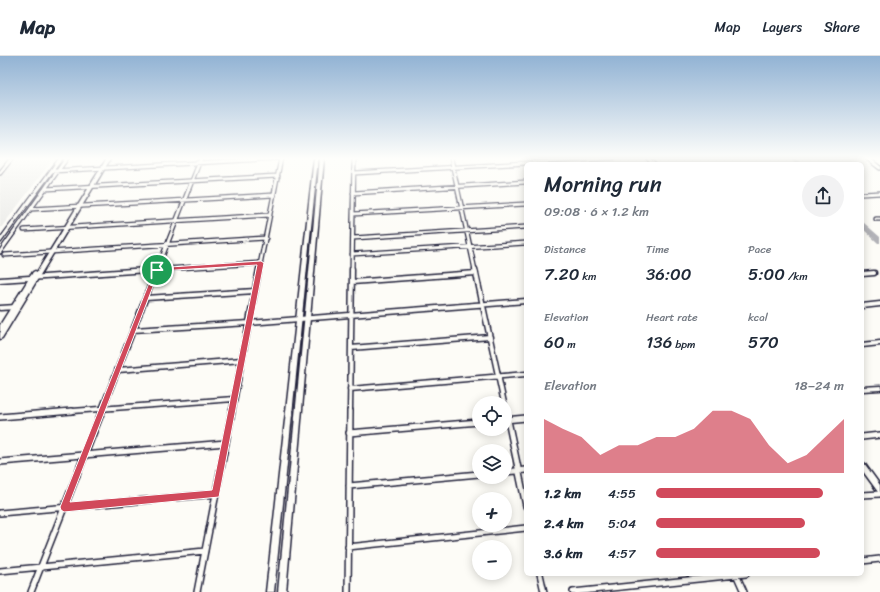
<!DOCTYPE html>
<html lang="en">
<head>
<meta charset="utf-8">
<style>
  body { margin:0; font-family:Sriracha,sans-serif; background:#f2f2f3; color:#1f2937; height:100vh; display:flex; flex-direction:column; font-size:15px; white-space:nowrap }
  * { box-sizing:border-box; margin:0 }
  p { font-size:13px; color:#747a83 }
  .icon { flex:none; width:22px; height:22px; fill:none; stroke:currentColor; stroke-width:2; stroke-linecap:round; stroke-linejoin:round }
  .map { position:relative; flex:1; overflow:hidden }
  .details { position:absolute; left:524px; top:106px; width:340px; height:414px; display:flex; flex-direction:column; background:#fff; border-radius:6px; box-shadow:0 2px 10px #0003 }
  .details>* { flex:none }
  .tools { position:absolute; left:472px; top:340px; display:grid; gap:8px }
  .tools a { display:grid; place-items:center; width:40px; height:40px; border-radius:50%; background:#fff; box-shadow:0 2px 10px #0003; font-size:20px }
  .pin { position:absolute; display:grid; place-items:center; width:34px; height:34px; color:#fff; margin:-17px; border:2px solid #fff; border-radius:50%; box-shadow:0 1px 4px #0007 }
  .round { display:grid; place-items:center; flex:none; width:42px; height:42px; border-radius:21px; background:#f2f2f3 }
  .headline { display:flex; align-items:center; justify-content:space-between; height:68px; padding:0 20px }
  h1 { font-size:22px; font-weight:600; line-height:30px }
  .stats { display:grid; grid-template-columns:repeat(3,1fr); gap:6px; height:68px; padding:4px 20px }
  .stats div { display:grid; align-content:center }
  .stats b { font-size:17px; font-weight:600 }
  .stats small { font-size:11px; font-weight:400 }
  .stats p { font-size:11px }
  .chart { height:112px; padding:8px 20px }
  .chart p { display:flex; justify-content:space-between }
  .chart svg { width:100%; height:72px; margin-top:4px; fill:#d1495b; opacity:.7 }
  ul { padding:0 20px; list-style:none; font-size:13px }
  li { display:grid; grid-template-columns:64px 48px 1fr; align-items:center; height:30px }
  li i { height:10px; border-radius:5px; background:#d1495b }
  header { display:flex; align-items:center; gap:24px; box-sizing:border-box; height:56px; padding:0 20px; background:#fff; border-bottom:1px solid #e0e1e3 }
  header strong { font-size:19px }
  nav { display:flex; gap:22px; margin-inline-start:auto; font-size:14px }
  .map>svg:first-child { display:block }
  .built { fill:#ecece9 }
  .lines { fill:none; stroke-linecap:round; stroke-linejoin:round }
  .river { fill:#b2b2b7; fill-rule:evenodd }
  .minor-far2-casing { stroke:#22223b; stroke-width:5.5 }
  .minor-far1-casing { stroke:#22223b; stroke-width:7 }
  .minor-casing { stroke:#22223b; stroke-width:8 }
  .major-casing { stroke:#22223b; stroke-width:3 }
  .minor-far2 { stroke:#fdfcf7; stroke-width:3 }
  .minor-far1 { stroke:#fdfcf7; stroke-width:4 }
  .minor { stroke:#fdfcf7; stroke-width:5 }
  .major { fill:#fdfcf7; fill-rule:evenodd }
  .route { fill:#d1495b; stroke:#fff; fill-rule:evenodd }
</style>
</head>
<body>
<header>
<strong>Map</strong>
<nav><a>Map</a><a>Layers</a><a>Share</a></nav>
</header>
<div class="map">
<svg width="880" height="536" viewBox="0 0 880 536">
  <rect width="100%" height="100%" fill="#fdfcf7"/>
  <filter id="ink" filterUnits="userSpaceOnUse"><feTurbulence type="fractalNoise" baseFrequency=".025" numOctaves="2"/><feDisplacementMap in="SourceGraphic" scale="8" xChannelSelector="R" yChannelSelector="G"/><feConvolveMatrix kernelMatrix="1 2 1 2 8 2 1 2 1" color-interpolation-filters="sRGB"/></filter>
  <g filter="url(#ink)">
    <!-- built -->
    <path class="built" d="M0,102H54L0,173Z"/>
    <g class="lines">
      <!-- river -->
      <path class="river" d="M789,102H795L802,108H796Z
        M862,166L864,167L880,181V187H878L862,172Z"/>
      <defs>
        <path id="minor-far2" d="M451,102L475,214
          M867,102L880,112
          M52,115L281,102
          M0,117L12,102
          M354,117L613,102
          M45,133L278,120
          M353,137L526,126
          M862,138L880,137
          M31,153L274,139
          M353,158L526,148
          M876,163H880
          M24,174L270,159
          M353,182L526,171
          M0,185L61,102
          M0,196L67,102
          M352,198L526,187
          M4,199L266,182
          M147,214L261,207
          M157,214L201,102
          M259,214L281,102
          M352,214L354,102"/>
        <path id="minor-far1" d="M475,213L504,347
          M862,218L874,217
          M0,224L162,213
          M352,226L476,217
          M146,242L255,235
          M862,250L880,248
          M0,252L16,251
          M133,274L249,267L526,245
          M862,289L880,287
          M351,292L490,281
          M118,314L242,304
          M350,333L526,318
          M862,333L880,332
          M505,351L506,356
          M59,356L234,343
          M101,356L157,213
          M232,356L259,213
          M350,356L352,213"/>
        <path id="minor" d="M506,355L526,450
          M0,361L72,355
          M505,364L526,362
          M349,377L479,366
          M862,381L880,379
          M0,406L226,387
          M505,416L526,414
          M349,430L479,418
          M862,439L880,438
          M0,457L216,438
          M348,491L526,472
          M862,505L880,503
          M0,515L205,495
          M540,518L544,536
          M736,518L744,536
          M31,536L102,355
          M197,536L232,355
          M348,536L350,355
          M573,536L746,518"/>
        <path id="major" d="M107,102H111L2,282L0,283V277L1,275H0V269L33,216L35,215L37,216Z
          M314,102H318L274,536H266Z
          M320,102H324L286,536H278Z
          M646,102H650L655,108H651Z
          M862,406L864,407L880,429V437L878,436L862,414Z"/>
      </defs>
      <!-- minor-far2 casing -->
      <use href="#minor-far2" class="minor-far2-casing"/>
      <!-- minor-far1 casing -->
      <use href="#minor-far1" class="minor-far1-casing"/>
      <!-- minor casing -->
      <use href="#minor" class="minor-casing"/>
      <!-- major casing -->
      <use href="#major" class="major-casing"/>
      <!-- minor-far2 -->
      <use href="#minor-far2" class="minor-far2"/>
      <!-- minor-far1 -->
      <use href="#minor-far1" class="minor-far1"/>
      <!-- minor -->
      <use href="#minor" class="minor"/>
      <!-- major -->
      <use href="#major" class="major"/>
    </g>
  </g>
  <!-- sky -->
  <linearGradient id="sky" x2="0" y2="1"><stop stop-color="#92b3d4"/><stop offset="0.58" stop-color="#fefefb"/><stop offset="1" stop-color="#fefefb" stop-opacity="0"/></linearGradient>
  <rect width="880" height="177" fill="url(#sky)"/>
  <!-- route -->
  <path class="route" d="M261,205L264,207L219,441L64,456L61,454L60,451L155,212ZM257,209L212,434L70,446L159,215Z"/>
</svg>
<div class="tools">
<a><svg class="icon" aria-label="locate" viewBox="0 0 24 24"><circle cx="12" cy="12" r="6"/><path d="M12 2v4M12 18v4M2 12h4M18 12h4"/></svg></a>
<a><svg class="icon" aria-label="layers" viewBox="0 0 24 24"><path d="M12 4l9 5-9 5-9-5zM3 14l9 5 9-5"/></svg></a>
<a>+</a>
<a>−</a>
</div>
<div class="pin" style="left:157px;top:214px;background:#1e9e55"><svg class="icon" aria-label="arrive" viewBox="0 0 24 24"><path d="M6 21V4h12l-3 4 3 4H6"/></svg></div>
<section class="details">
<div class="headline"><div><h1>Morning run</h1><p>09:08 · 6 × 1.2 km</p></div><a class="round"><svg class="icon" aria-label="share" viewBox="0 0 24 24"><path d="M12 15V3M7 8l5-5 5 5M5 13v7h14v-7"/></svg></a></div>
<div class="stats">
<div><p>Distance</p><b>7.20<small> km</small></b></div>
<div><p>Time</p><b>36:00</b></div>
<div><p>Pace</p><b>5:00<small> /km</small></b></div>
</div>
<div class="stats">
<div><p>Elevation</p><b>60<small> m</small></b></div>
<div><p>Heart rate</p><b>136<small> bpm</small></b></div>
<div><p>kcal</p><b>570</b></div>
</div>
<div class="chart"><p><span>Elevation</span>18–24 m</p>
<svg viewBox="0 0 160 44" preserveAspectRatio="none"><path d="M0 44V11L10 17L20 22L30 33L40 27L50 27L60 22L70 22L80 17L90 6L100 6L110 11L120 27L130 38L140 33L150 22L160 11V44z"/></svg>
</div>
<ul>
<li><b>1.2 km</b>4:55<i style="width:89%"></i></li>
<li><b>2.4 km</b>5:04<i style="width:79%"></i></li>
<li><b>3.6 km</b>4:57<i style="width:87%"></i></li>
</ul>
</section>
</div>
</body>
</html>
